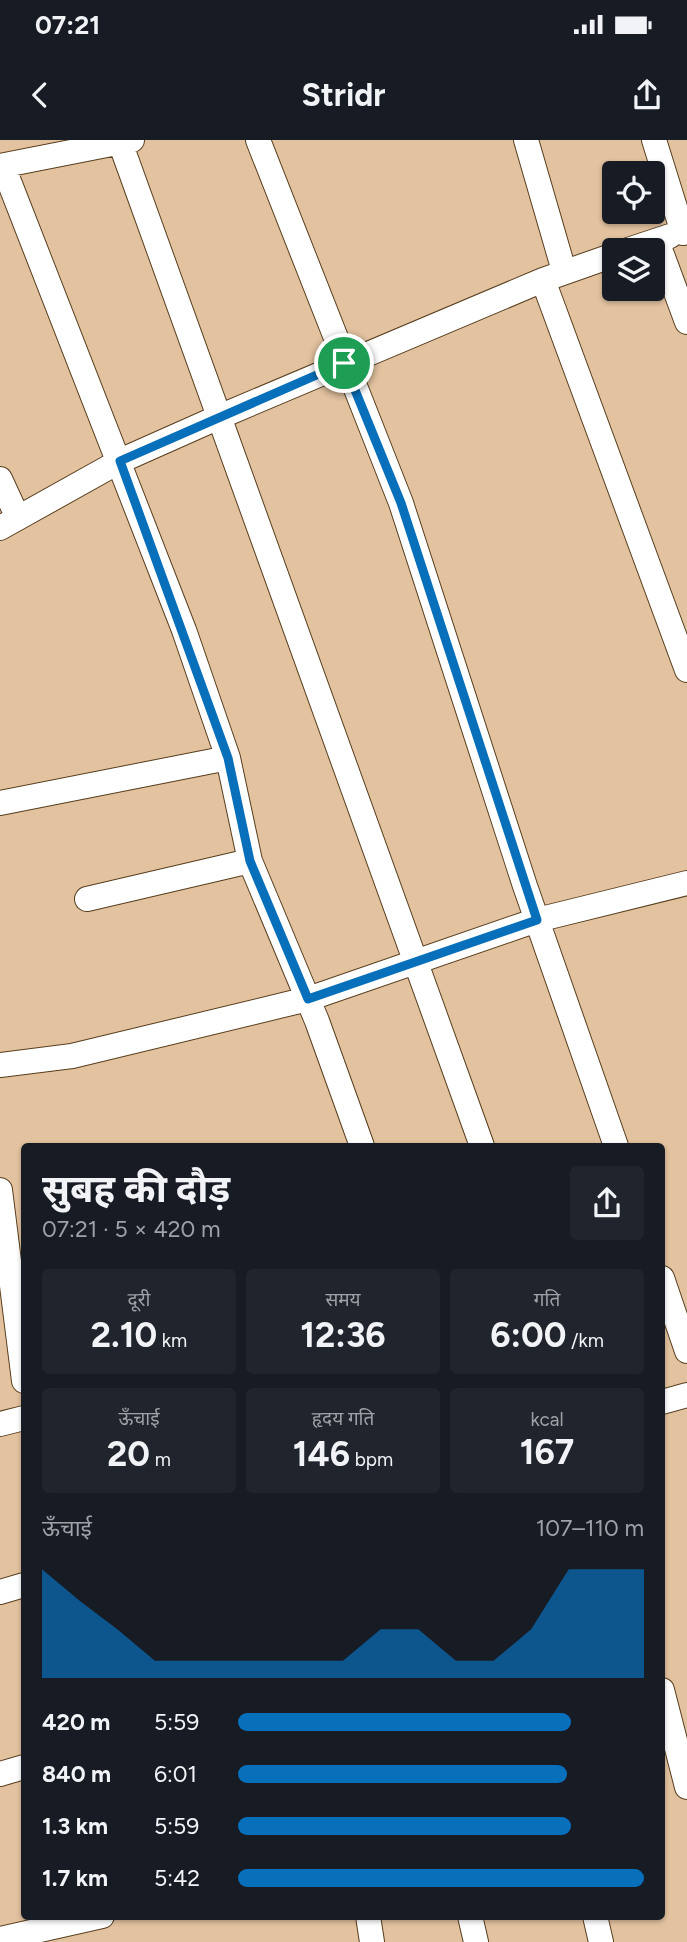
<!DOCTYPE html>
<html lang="hi">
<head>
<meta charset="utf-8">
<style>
  body { margin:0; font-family:Figtree,"Noto Sans Devanagari",sans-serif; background:#20242c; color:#f1f3f6; height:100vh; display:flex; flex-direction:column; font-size:26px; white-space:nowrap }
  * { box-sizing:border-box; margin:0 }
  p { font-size:23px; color:#9ea1a6 }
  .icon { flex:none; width:38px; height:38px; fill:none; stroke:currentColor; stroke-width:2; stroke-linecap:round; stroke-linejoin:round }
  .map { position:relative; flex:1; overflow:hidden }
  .side { position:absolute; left:21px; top:1003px; width:644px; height:777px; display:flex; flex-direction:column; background:#171b24; border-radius:7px; box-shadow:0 2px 5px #0004 }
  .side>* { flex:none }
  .tools { position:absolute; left:602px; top:21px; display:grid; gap:14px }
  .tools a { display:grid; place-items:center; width:63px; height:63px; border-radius:7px; background:#171b24; box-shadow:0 2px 5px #0004; font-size:35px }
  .pin { position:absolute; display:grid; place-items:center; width:60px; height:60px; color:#fff; margin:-30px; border:4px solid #fff; border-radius:50%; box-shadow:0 2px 7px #0007 }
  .round { display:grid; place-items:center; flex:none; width:74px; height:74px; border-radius:7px; background:#20242c }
  .summary { display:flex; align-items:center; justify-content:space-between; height:119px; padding:0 21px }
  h1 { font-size:38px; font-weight:700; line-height:52px }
  .stats { display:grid; grid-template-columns:repeat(3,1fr); gap:10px; height:119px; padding:7px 21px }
  .stats div { display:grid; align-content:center; border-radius:7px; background:#20242c; text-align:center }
  .stats b { font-size:35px; font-weight:700 }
  .stats small { font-size:19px; font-weight:400 }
  .stats p { font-size:19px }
  .chart { height:196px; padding:14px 21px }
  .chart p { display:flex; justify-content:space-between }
  .chart svg { width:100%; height:126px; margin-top:7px; fill:#086fba; opacity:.7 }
  ul { padding:0 21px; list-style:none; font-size:23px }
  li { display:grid; grid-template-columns:112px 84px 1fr; align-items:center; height:52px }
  li i { height:18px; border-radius:9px; background:#086fba }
  .status { display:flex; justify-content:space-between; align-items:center; height:49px; padding:0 35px; background:#171b24; direction:ltr }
  .status svg { height:19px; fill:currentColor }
  header { display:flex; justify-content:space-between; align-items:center; height:91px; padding:0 21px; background:#171b24; font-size:32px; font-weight:700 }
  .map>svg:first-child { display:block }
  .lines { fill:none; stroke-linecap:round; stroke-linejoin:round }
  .street-casing { stroke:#583e1e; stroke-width:26 }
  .street { stroke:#fff; stroke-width:24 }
  .route-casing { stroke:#fff; stroke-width:14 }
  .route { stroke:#086fba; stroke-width:9 }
</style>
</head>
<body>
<div class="status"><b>07:21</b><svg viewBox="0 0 49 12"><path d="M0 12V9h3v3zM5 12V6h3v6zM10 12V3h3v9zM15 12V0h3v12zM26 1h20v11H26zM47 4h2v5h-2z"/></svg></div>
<header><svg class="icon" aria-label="back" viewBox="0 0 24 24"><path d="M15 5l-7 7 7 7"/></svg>Stridr<svg class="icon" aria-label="share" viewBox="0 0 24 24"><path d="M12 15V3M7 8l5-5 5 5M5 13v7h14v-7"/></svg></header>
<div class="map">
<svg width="687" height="1802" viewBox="0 0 687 1802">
  <rect width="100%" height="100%" fill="#e2c29f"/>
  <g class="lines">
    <defs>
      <path id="street" d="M258,0L401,363L525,746L616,1006
        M526,0L564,131
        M654,0L683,93
        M120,2L482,1006
        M0,26L132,0
        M3,26L184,490L228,618L250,721L317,881L362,1006
        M657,101L687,182
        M628,110L670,96
        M543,140L687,530
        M0,339L18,378
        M0,388L120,321L219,277L543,140L614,115
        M0,663L228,618
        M87,759L250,721
        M0,925L72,916L308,859L537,780L687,743
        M0,1050L24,1241
        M662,1138L687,1211
        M662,1262L687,1255
        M0,1284L24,1278
        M0,1452L24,1445
        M662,1550L687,1647
        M0,1634L24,1627
        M368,1776L372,1802
        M470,1776L476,1802
        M595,1776L601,1802
        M0,1799L102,1776"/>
    </defs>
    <!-- street casing -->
    <use href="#street" class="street-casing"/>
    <!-- street -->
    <use href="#street" class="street"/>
  </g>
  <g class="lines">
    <defs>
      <path id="route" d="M344,223L401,363L537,780L308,859L250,721L228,618L120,321Z"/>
    </defs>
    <!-- route casing -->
    <use href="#route" class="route-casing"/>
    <!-- route -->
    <use href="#route" class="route"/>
  </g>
</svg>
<div class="tools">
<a><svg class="icon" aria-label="locate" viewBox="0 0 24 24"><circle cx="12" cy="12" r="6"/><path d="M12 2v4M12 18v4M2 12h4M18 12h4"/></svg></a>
<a><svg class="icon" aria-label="layers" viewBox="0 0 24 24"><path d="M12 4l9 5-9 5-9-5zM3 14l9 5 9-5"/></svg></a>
</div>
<div class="pin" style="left:344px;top:223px;background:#1e9e55"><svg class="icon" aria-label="arrive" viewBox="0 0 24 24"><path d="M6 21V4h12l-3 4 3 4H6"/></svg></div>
<section class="side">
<div class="summary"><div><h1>सुबह की दौड़</h1><p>07:21 · 5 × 420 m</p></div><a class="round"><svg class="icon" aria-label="share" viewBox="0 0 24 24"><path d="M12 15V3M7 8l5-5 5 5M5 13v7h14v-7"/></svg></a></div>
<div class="stats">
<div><p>दूरी</p><b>2.10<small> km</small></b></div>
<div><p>समय</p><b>12:36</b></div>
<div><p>गति</p><b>6:00<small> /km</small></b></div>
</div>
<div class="stats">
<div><p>ऊँचाई</p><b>20<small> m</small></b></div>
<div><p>हृदय गति</p><b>146<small> bpm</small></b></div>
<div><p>kcal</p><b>167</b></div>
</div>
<div class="chart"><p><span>ऊँचाई</span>107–110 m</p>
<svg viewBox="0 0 160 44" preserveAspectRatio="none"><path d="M0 44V6L10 17L20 27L30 38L40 38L50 38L60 38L70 38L80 38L90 27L100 27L110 38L120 38L130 27L140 6L150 6L160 6V44z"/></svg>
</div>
<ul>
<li><b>420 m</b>5:59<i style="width:82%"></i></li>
<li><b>840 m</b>6:01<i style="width:81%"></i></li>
<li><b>1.3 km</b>5:59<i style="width:82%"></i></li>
<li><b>1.7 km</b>5:42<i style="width:100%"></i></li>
</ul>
</section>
</div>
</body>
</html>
